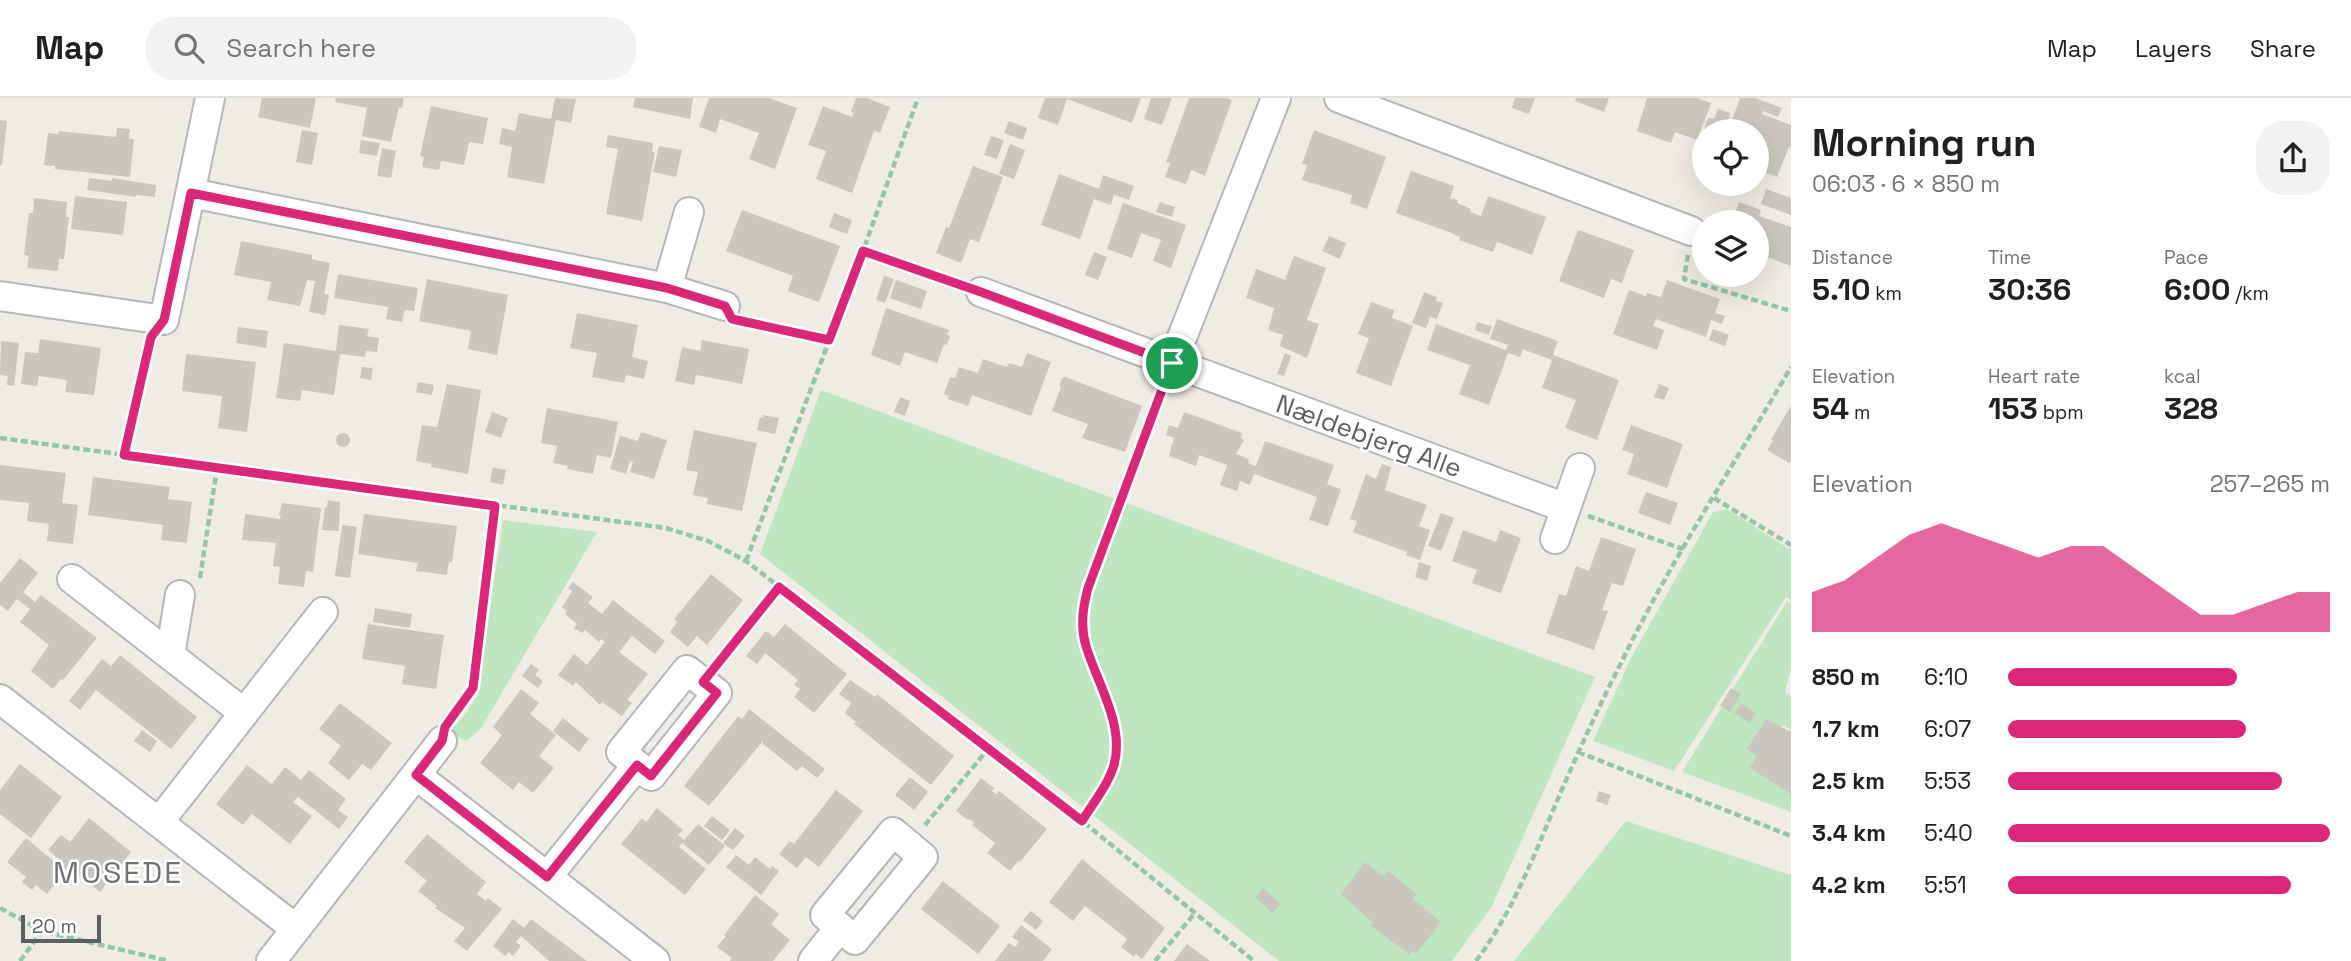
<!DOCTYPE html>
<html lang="en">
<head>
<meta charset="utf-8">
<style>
  body { margin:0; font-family:"Space Grotesk",sans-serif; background:#f2f2f2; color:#202124; height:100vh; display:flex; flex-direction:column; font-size:26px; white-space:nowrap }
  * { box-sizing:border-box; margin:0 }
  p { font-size:23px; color:#757577 }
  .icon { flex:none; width:38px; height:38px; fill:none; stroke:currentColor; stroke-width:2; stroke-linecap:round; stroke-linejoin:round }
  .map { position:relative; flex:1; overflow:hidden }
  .panel { display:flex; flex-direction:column; background:#fff; width:560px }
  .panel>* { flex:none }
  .tools { position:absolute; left:1692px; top:21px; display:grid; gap:14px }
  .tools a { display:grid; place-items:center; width:77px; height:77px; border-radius:50%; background:#fff; box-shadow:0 7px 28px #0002; font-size:35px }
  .scale { position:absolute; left:21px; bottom:18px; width:80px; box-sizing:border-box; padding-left:7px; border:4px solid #5c6065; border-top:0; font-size:19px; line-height:24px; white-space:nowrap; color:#5c6065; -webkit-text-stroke:5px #fff; paint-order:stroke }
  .pin { position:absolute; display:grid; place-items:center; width:60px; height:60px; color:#fff; margin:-30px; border:4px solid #fff; border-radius:50%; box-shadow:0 2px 7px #0007 }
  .round { display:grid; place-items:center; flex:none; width:74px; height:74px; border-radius:28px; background:#f2f2f2 }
  .head { display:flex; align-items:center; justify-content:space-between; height:119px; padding:0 21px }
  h1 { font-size:38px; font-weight:600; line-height:52px }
  .stats { display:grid; grid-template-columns:repeat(3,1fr); gap:10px; height:119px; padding:7px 21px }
  .stats div { display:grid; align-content:center }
  .stats b { font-size:30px; font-weight:600 }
  .stats small { font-size:19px; font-weight:400 }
  .stats p { font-size:19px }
  .chart { height:196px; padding:14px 21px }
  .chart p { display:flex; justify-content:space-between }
  .chart svg { width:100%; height:126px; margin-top:7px; fill:#db2777; opacity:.7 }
  ul { padding:0 21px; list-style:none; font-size:23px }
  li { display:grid; grid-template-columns:112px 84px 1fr; align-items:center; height:52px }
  li i { height:18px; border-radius:9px; background:#db2777 }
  header { display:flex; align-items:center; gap:42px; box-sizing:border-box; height:98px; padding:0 35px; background:#fff; border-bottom:2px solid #e0e0e0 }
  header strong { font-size:33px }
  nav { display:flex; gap:38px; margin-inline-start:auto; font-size:24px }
  .search { width:490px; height:63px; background:#f2f2f2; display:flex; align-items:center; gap:18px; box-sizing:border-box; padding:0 24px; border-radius:28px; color:#757577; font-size:26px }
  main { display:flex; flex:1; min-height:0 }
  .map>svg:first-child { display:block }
  .green { fill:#c0e6c1 }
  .building { fill:#cac7c1 }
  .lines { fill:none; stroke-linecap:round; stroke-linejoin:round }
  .street-casing { stroke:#b4b7bb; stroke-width:32 }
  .path { stroke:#98c5a6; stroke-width:4.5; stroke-dasharray:7 3.5; stroke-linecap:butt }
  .street { stroke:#fff; stroke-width:28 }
  .route-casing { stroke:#fff; stroke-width:14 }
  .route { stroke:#db2777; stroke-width:9 }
  .labels { text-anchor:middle; stroke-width:5; stroke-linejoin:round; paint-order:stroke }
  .street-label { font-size:26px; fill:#5c6065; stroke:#fff }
  .quarter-label { font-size:30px; letter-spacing:2px; fill:#6d7277; stroke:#fff }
</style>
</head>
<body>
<header>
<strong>Map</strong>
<div class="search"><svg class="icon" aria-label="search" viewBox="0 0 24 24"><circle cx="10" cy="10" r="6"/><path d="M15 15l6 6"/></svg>Search here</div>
<nav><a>Map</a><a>Layers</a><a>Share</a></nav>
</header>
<main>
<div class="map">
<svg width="1791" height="863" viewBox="0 0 1791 863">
  <rect width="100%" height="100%" fill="#eeece4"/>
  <!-- green -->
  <path class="green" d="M821,292L1595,579L1492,808L1452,863H1279L760,456Z
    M1727,411L1791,452V502L1786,499L1674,673L1593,643L1631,560L1713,414Z
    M503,422L597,434L480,632L466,643L449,634L466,615L477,598Z
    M1787,503L1791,505V571L1785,594L1791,598V632L1783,627L1756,669L1791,691V714L1682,674Z
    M1626,723L1791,777V863H1514Z"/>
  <!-- building -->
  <path class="building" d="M262,0H316L310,30L258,19Z
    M336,0H404L402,10L399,9L391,44L362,38L367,10L335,4Z
    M555,0L576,1L571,25L556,22L544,86L507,79L512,49L499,46L502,30L515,33L519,15L551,21Z
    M635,0H693L690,21L633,9Z
    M709,0H769L797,10L775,71L749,61L759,35L720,21L716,35L699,29Z
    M856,0H867L890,9L880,35L874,33L852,95L816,81L826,53L808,47L823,8L852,19L854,15L851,14Z
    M1045,0H1141L1132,25L1067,1L1058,27L1038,20Z
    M1151,0H1172L1162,27L1144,21Z
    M1189,0H1226L1232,2L1205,78L1191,72L1186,86L1165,79L1170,65L1166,64Z
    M1515,0H1535L1529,16L1512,10Z
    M1576,0H1609L1604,14L1575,3Z
    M1647,0H1697L1711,5L1697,42L1675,34L1671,45L1637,33Z
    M1740,0H1755L1782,10L1778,19L1763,13L1762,16L1791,27V49H1789L1777,79L1757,71V33H1752L1753,30L1732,22Z
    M431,8L488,20L483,46L469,44L464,67L441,63L439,72L422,69L424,59L420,58Z
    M1718,11L1730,15L1726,33H1704V55L1697,53L1708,20L1714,21Z
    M0,22L7,23L2,67H0Z
    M1009,23L1027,30L1023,42L1004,35Z
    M117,30L130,31L129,41H134L130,79L55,71V68L44,67L48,35L58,36L59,33L116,39Z
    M302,32L318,35L312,67L296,64Z
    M1314,32L1386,59L1367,111L1350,105L1352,97L1302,82L1307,67L1302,66Z
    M608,37L653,45L652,54H655L642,123L606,116L618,51L606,49Z
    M991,38L1004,42L997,61L984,57Z
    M361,42L380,45L377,58L359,55Z
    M1010,46L1025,52L1014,81L999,76Z
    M659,48L682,52L676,79L653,74Z
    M382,50L396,53L391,80L377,78Z
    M973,68L1003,79L979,144L970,141L961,165L936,155L946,129L949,130Z
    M1411,73L1454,88L1450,100L1458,102L1457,105L1471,111L1470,114L1481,118L1488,98L1546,119L1532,157L1497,144L1493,154L1459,142L1460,139L1449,134L1396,115Z
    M1059,76L1099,91L1103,77L1134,88L1129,102L1114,97L1111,107L1094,101L1080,141L1041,127Z
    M89,80L112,83V80L156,87L155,99L136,97V99L87,92Z
    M1766,91L1791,100V117L1761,106Z
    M75,98L127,104L123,137L71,131Z
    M34,100L67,104L66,119H69L64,161H59L58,173L27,170L29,158L24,157L29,115H33Z
    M1160,104L1175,109L1172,119L1156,114Z
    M1739,104L1761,112L1759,118L1791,129V168L1757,155V124H1732Z
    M1123,105L1186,127L1171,170L1153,163L1161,142L1141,135L1132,160L1107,151Z
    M742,112L840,148L819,204L788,193L793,178L726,153Z
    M834,115L852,122L847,136L829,129Z
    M1578,132L1634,152L1622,185L1611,181L1604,200L1559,183Z
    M1329,138L1346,145L1340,161L1322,153Z
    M241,143L312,157V161L330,165L324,196L329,197L325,217L309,214L315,183L307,182L300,208L267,202L271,184L234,177Z
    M1094,154L1107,159L1098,182L1085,177Z
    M1294,158L1326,170L1307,222L1319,226L1307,260L1280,248L1283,237L1268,232L1274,210L1246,200L1256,171L1285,182Z
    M338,176L418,190L414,213L405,212L402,224L386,221L388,209L334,200Z
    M884,178L894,181L885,205L876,202Z
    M427,181L508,197L497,257L468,251L471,233L419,223Z
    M896,182L927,193L921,211L890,200Z
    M1667,182L1720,201L1715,215L1725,218L1722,226L1711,222L1706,239L1656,221L1653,228L1664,232L1657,252L1613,236L1629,192L1646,198L1647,195L1661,199Z
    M1424,194L1437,199L1436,203L1443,205L1437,221L1430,219L1426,230L1412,225Z
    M1371,204L1394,212L1392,220L1413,228L1391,288L1356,275L1369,240L1358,236Z
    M886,210L949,232L947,237L950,238L947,247L944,246L937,265L905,254L900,268L871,257Z
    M577,215L638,227L632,259L648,263L644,281L626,277L624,285L592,279L597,255L570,250Z
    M1497,221L1558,243L1553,257L1619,282L1597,342L1565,330L1576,302L1542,290L1552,262L1523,251L1520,259L1508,255L1489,307L1459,296L1470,267L1427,252L1436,226L1506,252L1508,247L1490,241Z
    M1477,224L1492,228L1489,237L1475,232Z
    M339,227L369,231L367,238L379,240L377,254L366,253L365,259L340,256L334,297L302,292L300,303L276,300L284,245L336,253Z
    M238,229L268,233L266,250L236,245Z
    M1713,231L1729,237L1725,248L1709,242Z
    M40,241L101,250L94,297L65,294L67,282L39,278L37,288L21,286L25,254L38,255Z
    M702,242L749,251L742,286L696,277L694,287L675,283L682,249L700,253Z
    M1,243L19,245L14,288L7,287L8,278L0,277Z
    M1027,255L1051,264L1031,318L972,297L968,308L948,301L949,298L944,296L950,279L955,280L959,269L978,275L983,261L1007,269L1009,265L1022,269Z
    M1285,255L1291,258L1284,278L1277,276Z
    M186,256L256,264L247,334L218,330L222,298L182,293Z
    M362,269L373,270L371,282L360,280Z
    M1065,279L1142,308L1125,354L1082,340L1088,326L1052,313L1061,289L1059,288L1062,280Z
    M418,284L434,287L432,297L416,294Z
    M447,286L481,292L468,376L431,369V366L416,363L422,327L437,329Z
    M1659,286L1669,290L1664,302L1654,299Z
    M900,299L910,303L905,318L894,314Z
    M1791,308V363L1789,365L1767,352L1773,343L1771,341Z
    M547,310L618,324L611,360L597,357L593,376L567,371L568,368L553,365L557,348L541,345Z
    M492,314L508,320L501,340L485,334Z
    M1184,314L1242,335L1241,340L1244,342L1236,356L1249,361L1248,365L1256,368L1265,343L1334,367L1327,386L1341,391L1328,428L1309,422L1317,399L1254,376L1250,387L1240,383L1237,393L1220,387L1227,367L1199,357L1196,368L1169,358L1174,340L1166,337L1169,327L1178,330Z
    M763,317L779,320L775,336L757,332L760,319L763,320Z
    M1631,327L1683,346L1667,390L1627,376L1634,356L1622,352Z
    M694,332L757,345L742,413L707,406L708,400L693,397L698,374L686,372Z
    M641,334L667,342L654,381L630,374L633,364L630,363L626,376L610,371L620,338L638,343Z
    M336 342a7 7 0 1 1 14 0a7 7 0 1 1-14 0Z
    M1382,366L1391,369L1385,392L1427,407L1419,428L1430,432L1420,462L1406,457L1407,454L1353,434L1357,423L1350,421L1366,376L1376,381Z
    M0,367L66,375L62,405L78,407L73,446L47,443L49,426L27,423L29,405L0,402Z
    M493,369L506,372L503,387L490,384Z
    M93,379L170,389L168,401L192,404L187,445L161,442L163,427L88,417Z
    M1646,394L1678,405L1670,427L1638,415Z
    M328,402L340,404L339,433L322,432L325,409H327Z
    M282,405L321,410L313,474L306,473L304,489L278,486L280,469L273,468L276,445L242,442L245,416L280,421L281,418L279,417Z
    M1441,415L1454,420L1441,453L1428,448Z
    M364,416L457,428L452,464H449L447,477L416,473L418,465L358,456Z
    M342,427L357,429L350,480L335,478Z
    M1463,432L1496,444L1500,432L1521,440L1501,495L1472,485L1477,472L1452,463Z
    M1601,439L1636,451L1623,488L1612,485L1602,512L1608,513L1594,552L1546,535L1559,496L1566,498L1576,468L1589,473Z
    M20,460L38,475L23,494L35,504L41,497L97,540L63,582L61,581L53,591L31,573L49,547L20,524L30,511L17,501L8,513L0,507V485Z
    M1419,464L1431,468L1427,483L1415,479Z
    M711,476L743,502L707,547L697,538L688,549L670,534L677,524L674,521Z
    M573,484L593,499L588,505L602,516L613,502L665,543L655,556L632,538L619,554L648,576L627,602L632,605L622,618L602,604L600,607L576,584L573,588L558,577L574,556L587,567L605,544L601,541L599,544L585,532L582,535L574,530L577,526L565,516L567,513L562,509L572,493L568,490Z
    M375,510L412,516L410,530L373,524Z
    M368,526L444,537L436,591L402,586L405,568L362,561Z
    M785,526L847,576L814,615L794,599L800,591L794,587L798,582L765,555L757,566L746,558L766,533L774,539Z
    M120,557L197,619L171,651L96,592L80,612L69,603L102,561L111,568Z
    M531,566L539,572L535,577L543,583L538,590L522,578Z
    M850,582L875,599L877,596L954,658L931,687L854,626L856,624L845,615L851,605L839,596Z
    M1731,590L1741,596L1730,614L1720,608Z
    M521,591L539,605L530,616L556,637L539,658L554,670L533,695L519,684L513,692L480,665L502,637L493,629Z
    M340,605L392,645L371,672L362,666L349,682L328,665L341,648L319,631Z
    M1741,605L1756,615L1750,625L1734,615Z
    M749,611L825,671L817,680L802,668L797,673L763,646V643L709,708L684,688L738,618L742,621Z
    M563,620L589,641L579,654L553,633Z
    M1766,621L1791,634V696L1750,670L1757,658L1747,651Z
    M142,632L157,643L150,654L134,643Z
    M20,666L62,699L31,740L0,716V692Z
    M247,667L272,686L285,669L301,682L309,672L346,701L338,712L348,719L339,731L298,699L293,704L312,718L290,746L252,716L243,727L216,706Z
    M910,679L928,694L914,712L895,697Z
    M981,680L994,690L992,693L996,696L999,693L1047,731L1020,764L1018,763L1010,773L987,755L995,745L972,727L974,724L970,721L968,722L956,713Z
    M836,692L863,713L819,769L806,759L797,770L779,756L790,743L794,746Z
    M1599,693L1611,697L1607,707L1596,703Z
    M657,710L683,732L678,737L684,742L698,726L725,748L709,767L682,745L679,749L706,771L685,797L621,746L642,720L646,724Z
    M712,718L730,732L722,742L704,728Z
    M89,720L131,754L100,794L68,769L47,796L36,787L32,792L22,784L26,779L7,764L26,740L56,765L59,761L48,752L61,737L70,744Z
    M735,730L745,738L733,752L723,745Z
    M427,736L486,784L477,796L486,803L488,800L502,811L467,853L454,843L465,830L435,810L437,808L418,793L427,783L404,764Z
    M736,757L749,767L755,759L770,771L772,768L779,773L761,797L726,769Z
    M1082,761L1165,830L1142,861L1136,856L1134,859L1121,849L1127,841L1085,808L1073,823L1049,804Z
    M1365,764L1384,778L1388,773L1417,796L1413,801L1441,824L1416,856L1412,853L1410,857L1371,828L1373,825L1341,796Z
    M943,783L1000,828L978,856L921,811Z
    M1263,790L1281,806L1272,815L1255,799Z
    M755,797L779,816L771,826L790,842L773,863H730L732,860L717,849L726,838L724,837Z
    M1031,813L1043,823L1036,832L1023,822Z
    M513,821L524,830L531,821L587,863H549L521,838L516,844L521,848L513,858L509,854L505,858L493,848Z
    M1021,827L1052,851L1043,863H995L1009,845L1015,849L1019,844L1012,839Z
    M1187,846L1210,863H1174Z"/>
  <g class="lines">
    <defs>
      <path id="street" d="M1339,0L1691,133
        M191,95L667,190L725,208
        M667,190L689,114
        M981,194L1566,410
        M0,198L164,222L210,0
        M1172,265L1276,0
        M1555,441L1580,370
        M72,481L244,615
        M170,557L180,497
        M0,601L296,831
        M416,677L655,863
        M159,724L323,514
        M893,734L923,759L855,842L825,817Z
        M547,779L637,667L651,678L717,595L687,572L621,654L637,667
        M271,863L442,643
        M813,863L840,829"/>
    </defs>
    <!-- street casing -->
    <use href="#street" class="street-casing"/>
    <!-- path -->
    <path class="path" d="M863,153L957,185
      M1688,157L1684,181L1791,213
      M746,224L829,242
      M0,340L666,430L708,443L746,463L1082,723L1254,863
      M124,357L150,246
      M1714,400L1791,447
      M1588,418L1683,451
      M746,463L863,153L918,0
      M200,480L217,370
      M719,564L779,489
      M451,620L473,590L495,408
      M1578,654L1791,738
      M1082,723C1093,705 1108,687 1114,667C1125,628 1097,585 1086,548C1080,528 1083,509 1088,490L1163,290
      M925,727L989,650
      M0,810L42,833L169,863
      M20,863L42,833
      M1155,863L1195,815
      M1476,863C1512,815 1534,758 1557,703C1578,654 1600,606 1624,559C1673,459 1735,365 1791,269"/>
    <!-- street -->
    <use href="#street" class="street"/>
  </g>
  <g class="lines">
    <defs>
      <path id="route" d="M191,95L667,190L725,208L732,221L829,242L863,153L981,194L1172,265L1088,490C1083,509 1080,528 1086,548C1097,585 1125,627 1114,667C1108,687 1093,705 1082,723L779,489L703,584L717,595L651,678L637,667L547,779L416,677L442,643L445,629L473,590L495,408L124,357L151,239L164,222Z"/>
    </defs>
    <!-- route casing -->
    <use href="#route" class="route-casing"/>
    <!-- route -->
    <use href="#route" class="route"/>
  </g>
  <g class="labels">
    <!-- street labels -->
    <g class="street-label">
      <text transform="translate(1369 338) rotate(20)" y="9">Nældebjerg Alle</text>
    </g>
    <!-- quarter labels -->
    <g class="quarter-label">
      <text x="118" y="785">MOSEDE</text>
    </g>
  </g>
</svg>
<div class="tools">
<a><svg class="icon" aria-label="locate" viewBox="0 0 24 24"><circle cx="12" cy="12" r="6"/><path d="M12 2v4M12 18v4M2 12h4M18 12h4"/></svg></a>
<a><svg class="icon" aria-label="layers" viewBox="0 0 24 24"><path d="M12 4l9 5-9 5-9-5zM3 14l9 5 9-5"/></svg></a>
</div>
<div class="scale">20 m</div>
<div class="pin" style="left:1172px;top:265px;background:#1e9e55"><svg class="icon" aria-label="arrive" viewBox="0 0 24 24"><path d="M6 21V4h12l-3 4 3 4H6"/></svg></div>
</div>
<section class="panel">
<div class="head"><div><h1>Morning run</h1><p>06:03 · 6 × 850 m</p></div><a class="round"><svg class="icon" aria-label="share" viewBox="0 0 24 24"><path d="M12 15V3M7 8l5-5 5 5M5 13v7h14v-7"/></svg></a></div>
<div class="stats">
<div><p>Distance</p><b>5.10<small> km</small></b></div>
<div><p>Time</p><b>30:36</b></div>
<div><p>Pace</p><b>6:00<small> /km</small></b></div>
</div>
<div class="stats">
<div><p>Elevation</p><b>54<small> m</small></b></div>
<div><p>Heart rate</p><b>153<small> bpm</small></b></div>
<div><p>kcal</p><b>328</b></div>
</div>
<div class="chart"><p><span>Elevation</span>257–265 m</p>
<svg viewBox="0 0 160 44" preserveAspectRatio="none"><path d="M0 44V30L10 26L20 18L30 10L40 6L50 10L60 14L70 18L80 14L90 14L100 22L110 30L120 38L130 38L140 34L150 30L160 30V44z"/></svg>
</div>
<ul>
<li><b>850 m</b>6:10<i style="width:71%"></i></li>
<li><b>1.7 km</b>6:07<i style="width:74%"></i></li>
<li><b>2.5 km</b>5:53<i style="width:85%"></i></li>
<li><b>3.4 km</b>5:40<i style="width:100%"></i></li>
<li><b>4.2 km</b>5:51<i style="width:88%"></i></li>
</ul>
</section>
</main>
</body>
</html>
